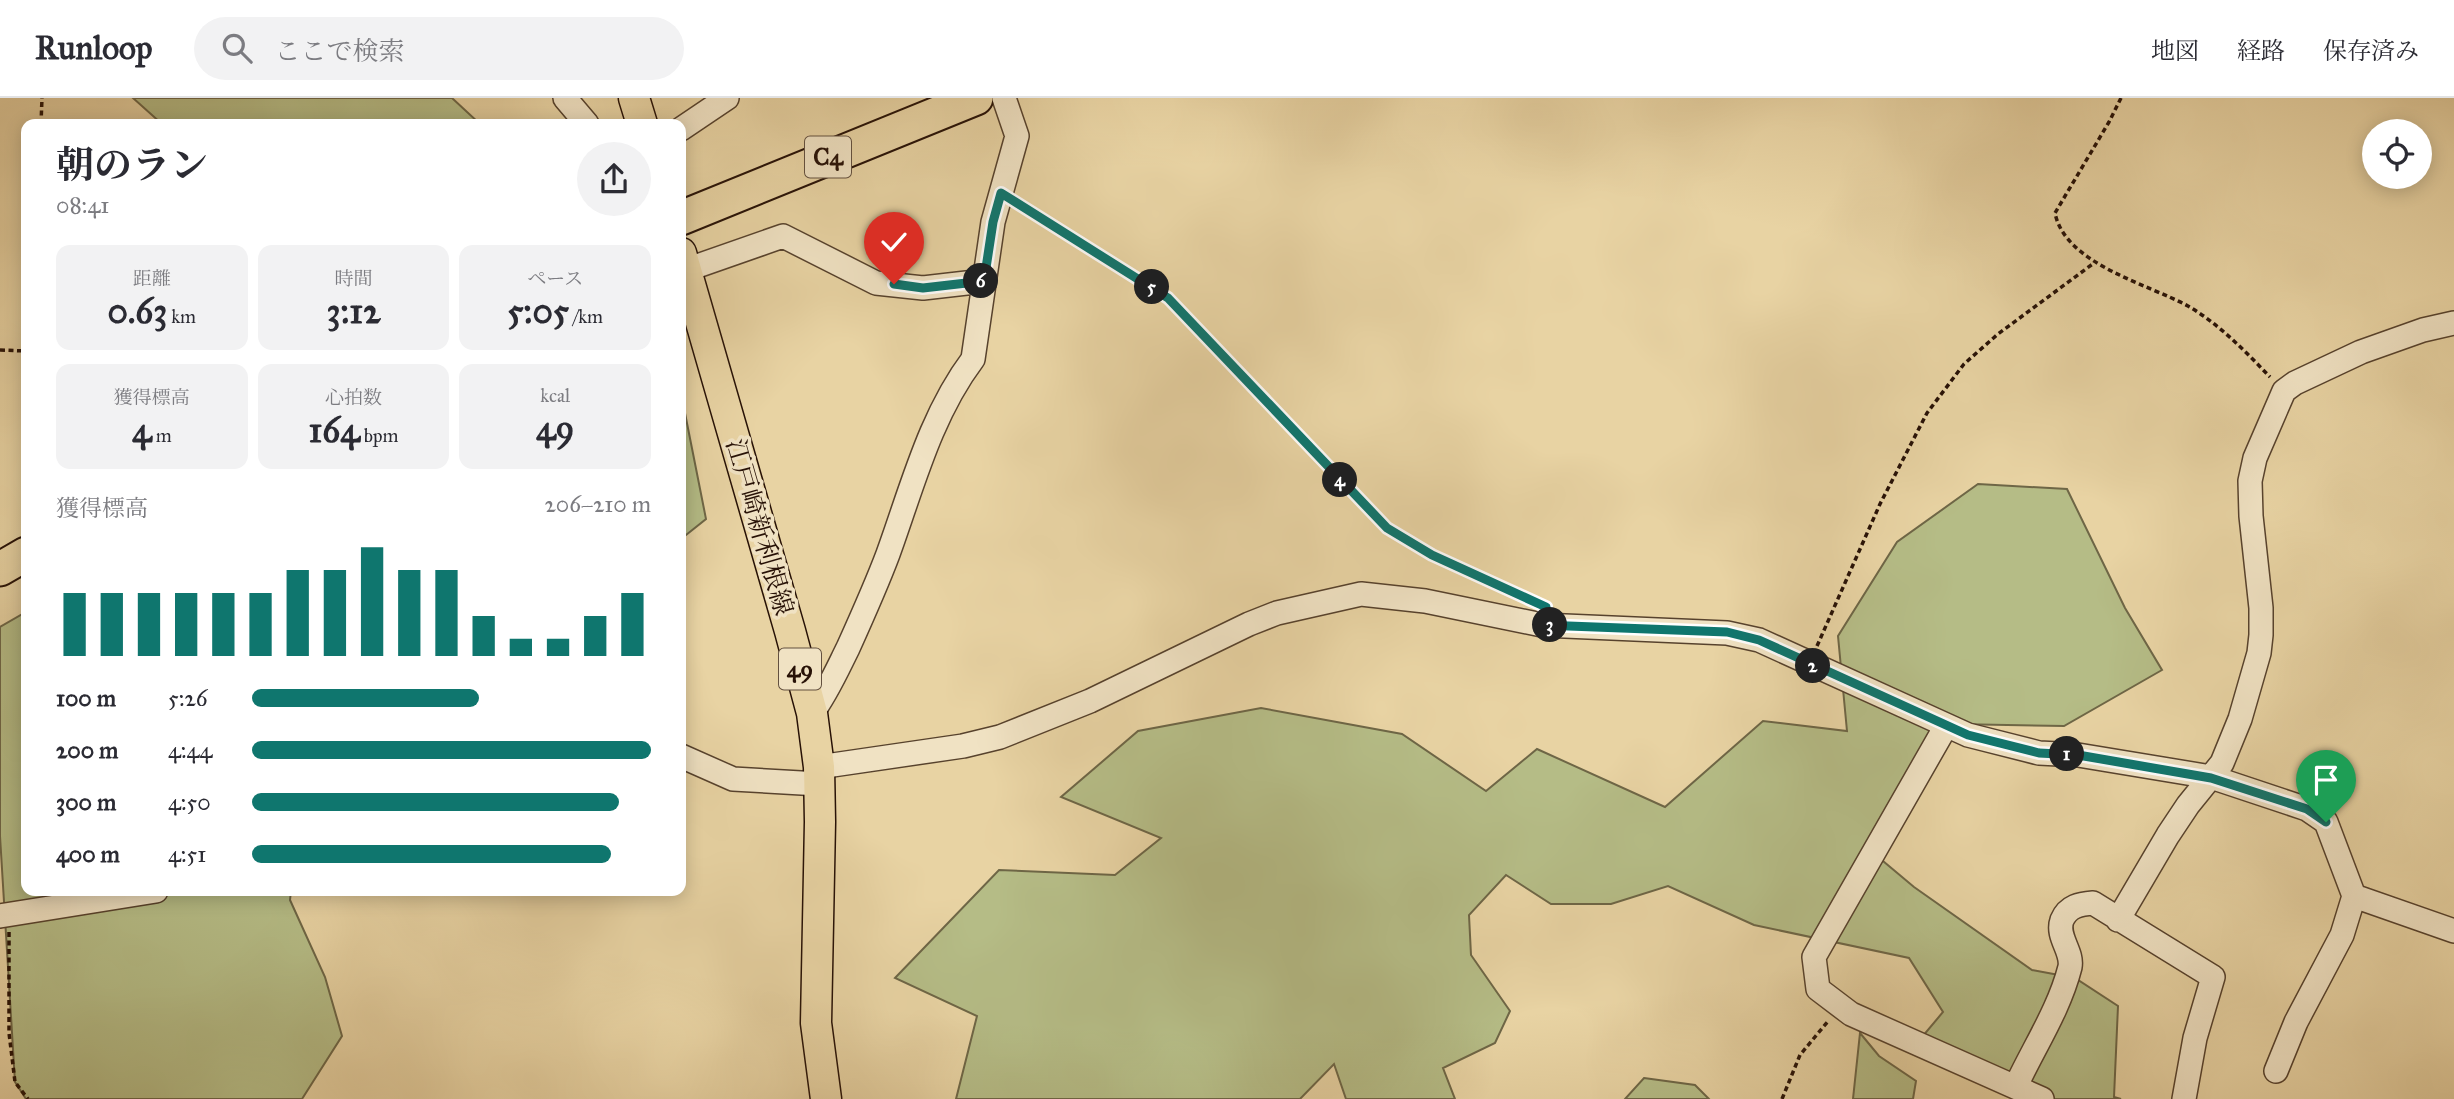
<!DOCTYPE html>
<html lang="ja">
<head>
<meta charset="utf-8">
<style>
  body { margin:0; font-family:"IM FELL Great Primer","Noto Serif JP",serif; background:#f2f2f3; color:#2b2b33; height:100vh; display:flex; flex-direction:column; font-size:26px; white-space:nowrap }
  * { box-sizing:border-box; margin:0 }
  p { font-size:23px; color:#7c7c81 }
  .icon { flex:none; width:38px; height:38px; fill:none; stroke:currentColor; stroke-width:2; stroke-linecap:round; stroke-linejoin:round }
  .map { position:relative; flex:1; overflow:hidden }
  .panel { position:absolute; left:21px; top:21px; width:665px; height:777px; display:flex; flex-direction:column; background:#fff; border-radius:14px; box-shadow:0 4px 18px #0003 }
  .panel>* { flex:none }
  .tools { position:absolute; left:2362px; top:21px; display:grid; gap:14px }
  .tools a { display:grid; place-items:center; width:70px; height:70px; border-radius:50%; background:#fff; box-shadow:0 4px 18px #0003; font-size:35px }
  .pin { position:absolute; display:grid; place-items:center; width:60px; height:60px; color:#fff; margin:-72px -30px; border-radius:50% 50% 50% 0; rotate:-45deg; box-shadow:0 0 7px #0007 }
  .pin .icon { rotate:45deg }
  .km { position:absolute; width:35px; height:35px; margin:-18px; border-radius:50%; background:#222; color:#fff; font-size:19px; line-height:35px; text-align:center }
  .round { display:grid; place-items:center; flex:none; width:74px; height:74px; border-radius:37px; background:#f2f2f3 }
  .summary { display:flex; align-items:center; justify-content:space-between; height:119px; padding:0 35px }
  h1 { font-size:38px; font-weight:700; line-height:52px }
  .metrics { display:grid; grid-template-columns:repeat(3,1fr); gap:10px; height:119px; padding:7px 35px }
  .metrics div { display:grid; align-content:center; border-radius:14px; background:#f2f2f3; text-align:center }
  .metrics b { font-size:35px; font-weight:700 }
  .metrics small { font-size:19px; font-weight:400 }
  .metrics p { font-size:19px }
  .chart { height:196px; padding:14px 35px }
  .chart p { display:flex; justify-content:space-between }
  .chart svg { width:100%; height:126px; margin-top:7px; stroke:#0f766e; stroke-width:6 }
  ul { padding:0 35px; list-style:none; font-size:23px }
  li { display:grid; grid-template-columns:112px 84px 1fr; align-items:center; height:52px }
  li i { height:18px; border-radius:9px; background:#0f766e }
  header { display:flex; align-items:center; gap:42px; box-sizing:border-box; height:98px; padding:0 35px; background:#fff; border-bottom:2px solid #e1e1e2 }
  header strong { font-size:33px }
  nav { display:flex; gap:38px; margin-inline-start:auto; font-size:24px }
  .search { width:490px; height:63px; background:#f2f2f3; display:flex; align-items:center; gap:18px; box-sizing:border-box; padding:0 24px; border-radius:38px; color:#7c7c81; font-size:26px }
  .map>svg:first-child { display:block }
  .green { fill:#b5bc86; stroke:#6e6646; stroke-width:2 }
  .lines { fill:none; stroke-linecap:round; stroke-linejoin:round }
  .minor-casing { stroke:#57422d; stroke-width:26 }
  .major-casing { stroke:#271106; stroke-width:33 }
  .highway-casing { stroke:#271106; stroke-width:37 }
  .path { stroke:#271106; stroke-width:3.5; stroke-dasharray:5 3.5; stroke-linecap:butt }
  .minor { stroke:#f0e2c3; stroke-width:23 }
  .major { stroke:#e8d3a3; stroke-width:30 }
  .highway { stroke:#e8d3a3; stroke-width:33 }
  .route-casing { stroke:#fff; stroke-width:14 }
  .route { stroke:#0f766e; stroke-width:9 }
  .labels { text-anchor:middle; stroke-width:7; stroke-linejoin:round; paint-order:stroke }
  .shield { fill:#f0e2c3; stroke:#63503f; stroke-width:2 }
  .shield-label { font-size:24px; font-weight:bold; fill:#271106 }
  .street-label { font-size:26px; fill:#271106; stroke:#f0e2c3 }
</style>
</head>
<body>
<header>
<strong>Runloop</strong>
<div class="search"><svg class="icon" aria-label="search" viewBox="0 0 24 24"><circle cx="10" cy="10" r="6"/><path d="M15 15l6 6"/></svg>ここで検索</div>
<nav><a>地図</a><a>経路</a><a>保存済み</a></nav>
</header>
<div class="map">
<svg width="2454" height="1001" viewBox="0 0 2454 1001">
  <rect width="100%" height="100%" fill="#e8d3a3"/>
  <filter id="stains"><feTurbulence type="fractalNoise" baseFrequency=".00286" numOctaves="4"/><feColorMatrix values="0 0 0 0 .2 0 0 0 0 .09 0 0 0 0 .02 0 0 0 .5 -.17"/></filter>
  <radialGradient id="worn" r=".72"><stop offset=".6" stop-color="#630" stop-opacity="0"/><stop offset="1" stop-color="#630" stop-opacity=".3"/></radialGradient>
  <!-- green -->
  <path class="green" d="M133,0H452L480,26H162Z
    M681,295L706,421L681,441Z
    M1978,386L2067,391L2125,510L2162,572L2064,628L1954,626L1877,758L1914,789L2032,872L2075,880L2118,908L2114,999L2121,1001H2032L1922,939L1943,914L1909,860L1754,827L1668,788L1611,806H1551L1506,777L1469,817L1471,857L1510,913L1495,945L1443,970L1455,1001H1346L1334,966L1300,1001H956L977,918L895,880L999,772L1115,777L1161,740L1061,699L1138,633L1261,610L1402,636L1486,693L1537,651L1665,709L1763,623L1847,633L1838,538L1897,444Z
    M26,514V793H291L290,802L325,879L342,938L302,1001H26L15,984L0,738V529Z
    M1860,935L1879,958L1916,983L1913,1001H1853Z
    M1644,980L1695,987L1709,1001H1625Z"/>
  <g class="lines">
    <defs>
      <path id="minor" d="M565,0L587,26
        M681,31L727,0
        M686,172L783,138L876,185L923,190L984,183
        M812,615C827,595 837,572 848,550C862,519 876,488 888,456C912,390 930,318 973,261L993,124L1017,38L1004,0
        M1946,628L1814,859L1818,891L1851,916L2042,1001
        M681,658L733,681L819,686
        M819,669L963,648L1000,639L1090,603L1249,526L1277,515L1361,496L1425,503L1542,527L1727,535L1759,542L1968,637L2039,655L2078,657L2211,679L2307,711L2326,724L2354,798L2454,833
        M0,818L156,793
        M2118,822L2168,737L2188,707L2222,665L2240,621L2259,555L2261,537V510L2251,418L2250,383L2255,360L2284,293L2295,285L2361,254L2423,232L2454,225
        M2276,973L2296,924L2342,837L2354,798
        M2016,988C2034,949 2059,912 2070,869C2073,853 2056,839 2062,822C2068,808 2080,806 2093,805L2213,879L2195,940L2184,1001"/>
      <path id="major" d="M634,0L642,26
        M681,155L790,533L812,615L819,669L820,724L816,925L826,1001"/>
      <path id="highway" d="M681,120L976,0
        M0,471L26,456"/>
    </defs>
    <!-- minor casing -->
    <use href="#minor" class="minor-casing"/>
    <!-- major casing -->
    <use href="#major" class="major-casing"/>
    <!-- highway casing -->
    <use href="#highway" class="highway-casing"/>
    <!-- path -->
    <path class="path" d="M2121,0L2109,24L2055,115C2065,166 2148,186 2188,208C2219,226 2245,253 2270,279
      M41,26L42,0
      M1019,105L1168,200L1387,430L1432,457L1536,504
      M0,252L26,253
      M1817,548L1880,406L1927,315L1964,266L1998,236L2094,165
      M9,834V935L15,984L28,1001
      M1782,1001L1800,957L1829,922"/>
    <!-- minor -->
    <use href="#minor" class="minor"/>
    <!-- major -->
    <use href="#major" class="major"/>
    <!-- highway -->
    <use href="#highway" class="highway"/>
  </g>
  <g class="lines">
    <defs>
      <path id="route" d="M894,186L923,190L984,183L993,124L1001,95L1168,200L1387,430L1432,457L1546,509L1542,527L1727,534L1759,542L1968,637L2039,655L2078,657L2211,680L2307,711L2326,724"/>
    </defs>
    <!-- route casing -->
    <use href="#route" class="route-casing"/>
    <!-- route -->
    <use href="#route" class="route"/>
  </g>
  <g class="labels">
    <!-- shield labels -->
    <g class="shield">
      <rect x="805" y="38.5" width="46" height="41" rx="5"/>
      <rect x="779" y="550.5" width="42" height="41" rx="5"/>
    </g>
    <g class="shield-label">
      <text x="828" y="67">C4</text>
      <text x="800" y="579">49</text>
    </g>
    <!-- street labels -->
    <g class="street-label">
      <text transform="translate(760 429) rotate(74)" y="9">江戸崎新利根線</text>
    </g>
  </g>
  <rect width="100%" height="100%" filter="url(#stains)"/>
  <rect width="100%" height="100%" fill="url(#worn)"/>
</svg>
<div class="tools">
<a><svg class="icon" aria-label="locate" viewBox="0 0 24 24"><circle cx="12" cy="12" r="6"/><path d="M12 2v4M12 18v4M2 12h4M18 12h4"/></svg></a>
</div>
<div class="pin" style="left:2326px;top:724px;background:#1e9e55"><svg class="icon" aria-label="arrive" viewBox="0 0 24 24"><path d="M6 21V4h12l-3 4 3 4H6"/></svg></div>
<div class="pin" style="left:894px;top:186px;background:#d93025"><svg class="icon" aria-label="check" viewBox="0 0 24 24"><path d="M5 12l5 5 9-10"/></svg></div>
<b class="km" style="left:2067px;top:656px">1</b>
<b class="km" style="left:1813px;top:568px">2</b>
<b class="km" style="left:1550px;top:527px">3</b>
<b class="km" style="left:1340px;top:382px">4</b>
<b class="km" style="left:1152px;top:189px">5</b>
<b class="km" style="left:981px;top:183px">6</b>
<section class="panel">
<div class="summary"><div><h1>朝のラン</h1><p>08:41</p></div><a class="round"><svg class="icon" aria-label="share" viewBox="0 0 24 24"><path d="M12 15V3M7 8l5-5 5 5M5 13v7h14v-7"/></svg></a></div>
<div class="metrics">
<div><p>距離</p><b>0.63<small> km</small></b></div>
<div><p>時間</p><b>3:12</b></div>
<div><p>ペース</p><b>5:05<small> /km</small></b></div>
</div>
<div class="metrics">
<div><p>獲得標高</p><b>4<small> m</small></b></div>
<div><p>心拍数</p><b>164<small> bpm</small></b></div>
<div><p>kcal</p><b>49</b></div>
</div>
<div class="chart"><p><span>獲得標高</span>206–210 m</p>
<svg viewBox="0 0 160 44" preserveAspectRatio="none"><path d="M5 44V22M15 44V22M25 44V22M35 44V22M45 44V22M55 44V22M65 44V14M75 44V14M85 44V6M95 44V14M105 44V14M115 44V30M125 44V38M135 44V38M145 44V30M155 44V22"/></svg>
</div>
<ul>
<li><b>100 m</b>5:26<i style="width:57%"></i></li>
<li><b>200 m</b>4:44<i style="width:100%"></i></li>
<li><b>300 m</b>4:50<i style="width:92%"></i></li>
<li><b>400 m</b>4:51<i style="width:90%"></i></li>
</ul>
</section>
</div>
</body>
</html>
